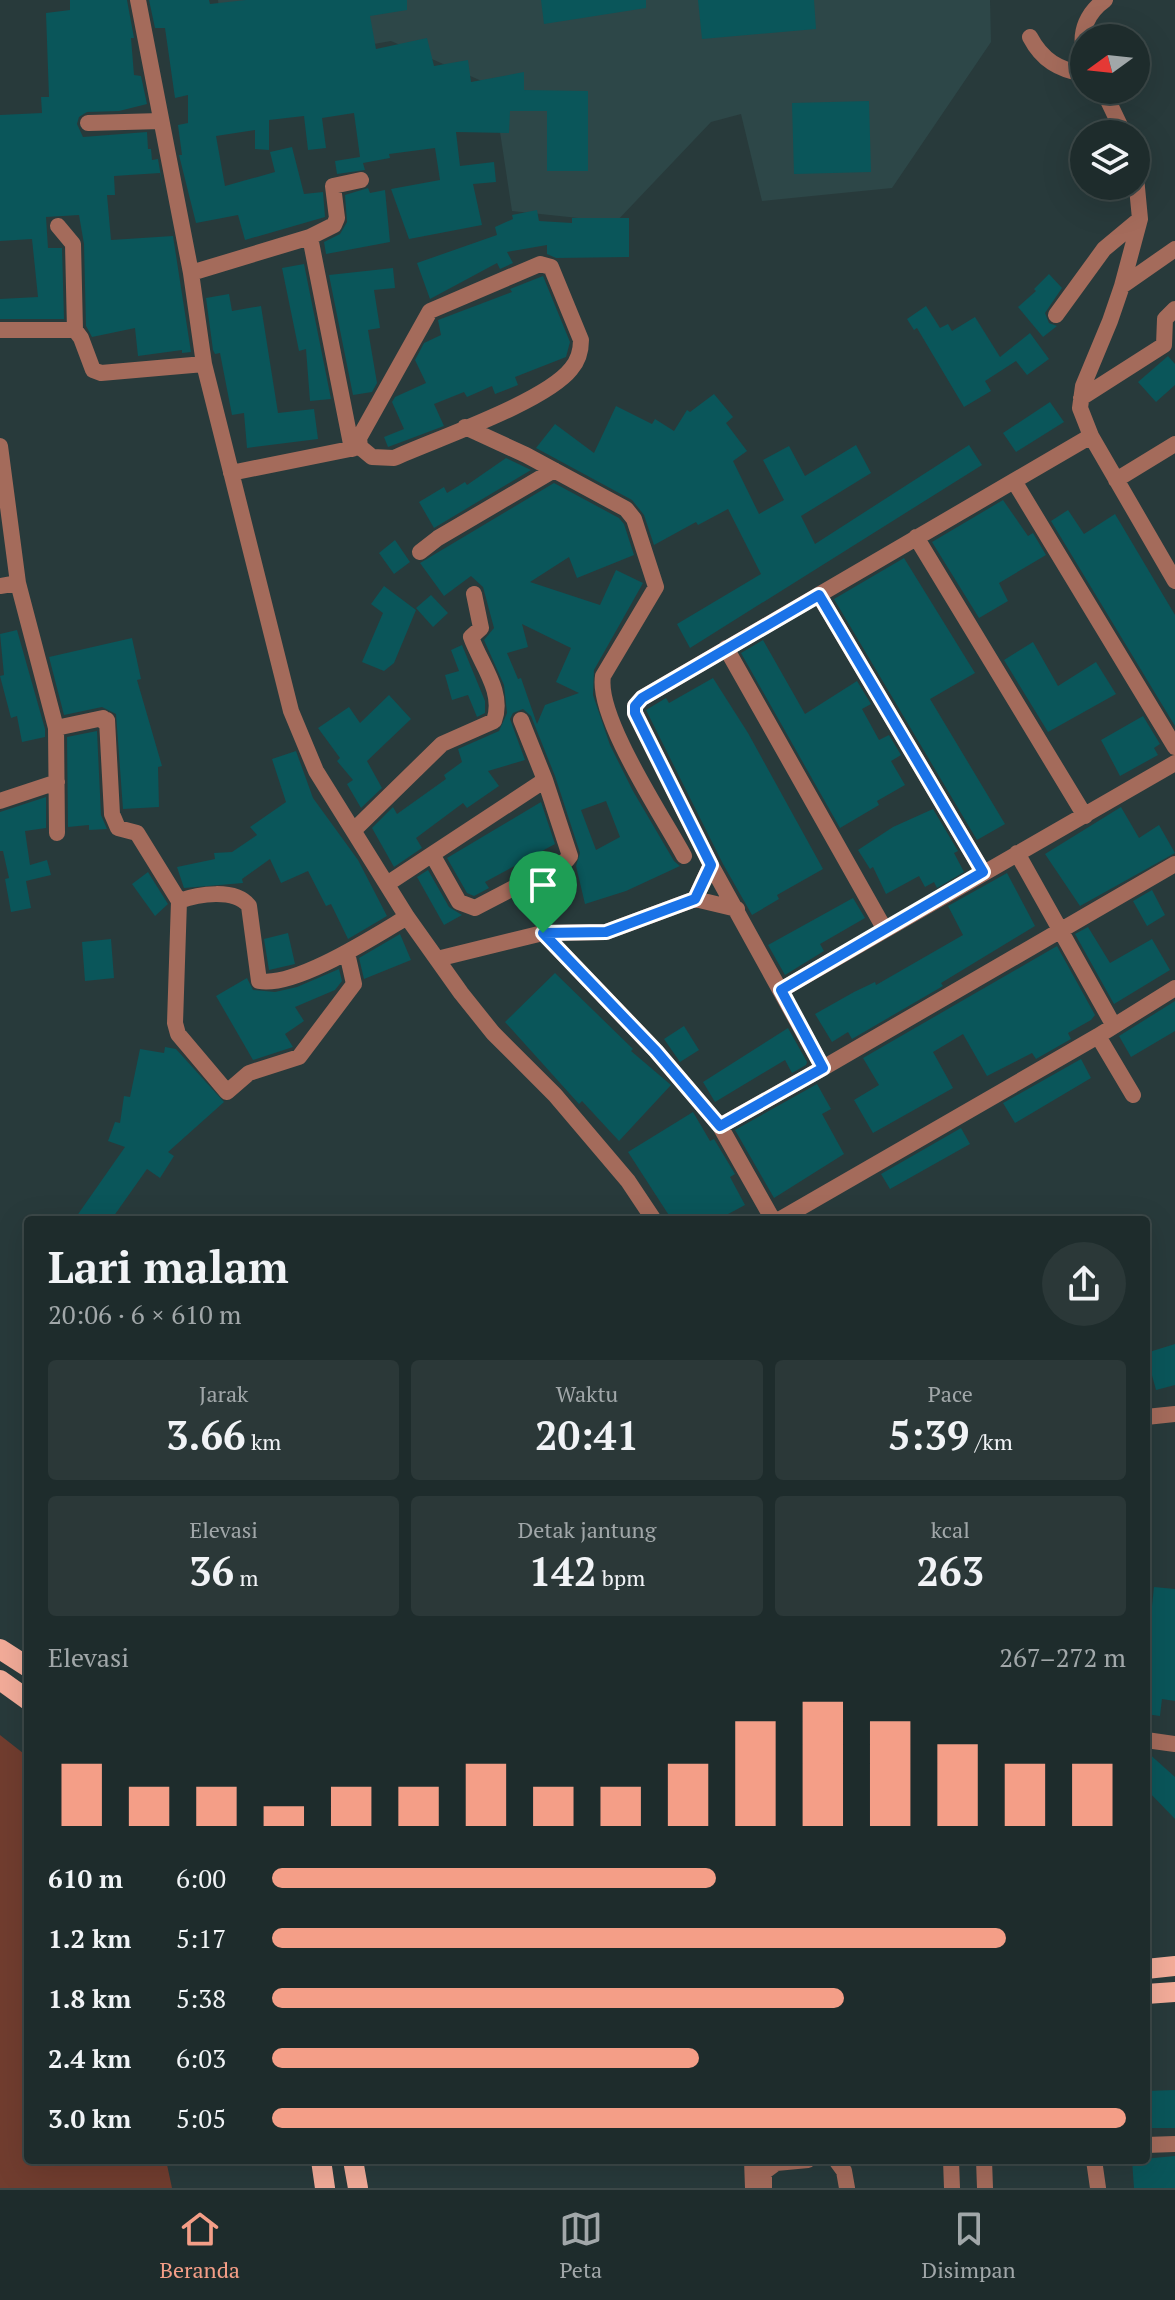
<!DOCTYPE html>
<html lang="id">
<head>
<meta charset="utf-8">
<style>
  body { margin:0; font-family:"PT Serif",serif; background:#2b3838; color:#f1f3f6; height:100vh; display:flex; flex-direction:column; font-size:30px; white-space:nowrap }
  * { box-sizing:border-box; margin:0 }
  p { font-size:26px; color:#a1a7a9 }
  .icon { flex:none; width:44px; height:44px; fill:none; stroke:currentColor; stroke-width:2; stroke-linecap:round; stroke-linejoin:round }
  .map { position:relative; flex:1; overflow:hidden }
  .panel { position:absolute; left:24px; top:1216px; width:1126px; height:948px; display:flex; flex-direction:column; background:#1e2c2c; border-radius:8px; box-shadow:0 8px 32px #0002,0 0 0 2px #3c4848 }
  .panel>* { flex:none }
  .needle { width:52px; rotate:255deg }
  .controls { position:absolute; left:1070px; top:24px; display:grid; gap:16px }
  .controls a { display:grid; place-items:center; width:80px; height:80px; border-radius:50%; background:#1e2c2c; box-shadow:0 8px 32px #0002,0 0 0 2px #3c4848; font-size:40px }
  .pin { position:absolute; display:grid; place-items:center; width:68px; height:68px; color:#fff; margin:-82px -34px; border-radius:50% 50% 50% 0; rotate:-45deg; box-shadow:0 0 8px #0007 }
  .pin .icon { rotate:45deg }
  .round { display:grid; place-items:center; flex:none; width:84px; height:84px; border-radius:42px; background:#2b3838 }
  .head { display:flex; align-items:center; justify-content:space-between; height:136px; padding:0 24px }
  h1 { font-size:44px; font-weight:800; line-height:60px }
  .stats { display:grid; grid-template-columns:repeat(3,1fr); gap:12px; height:136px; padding:8px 24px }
  .stats div { display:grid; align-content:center; border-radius:8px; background:#2b3838; text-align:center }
  .stats b { font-size:40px; font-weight:800 }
  .stats small { font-size:22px; font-weight:400 }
  .stats p { font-size:22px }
  .chart { height:224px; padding:16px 24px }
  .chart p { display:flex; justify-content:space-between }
  .chart svg { width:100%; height:144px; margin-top:8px; stroke:#f49e87; stroke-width:6 }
  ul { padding:0 24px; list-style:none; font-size:26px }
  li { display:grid; grid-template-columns:128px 96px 1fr; align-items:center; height:60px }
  li i { height:20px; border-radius:10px; background:#f49e87 }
  .dock { display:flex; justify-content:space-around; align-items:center; height:112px; border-top:2px solid #3c4848; background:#1e2c2c; font-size:22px; color:#a1a7a9 }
  .dock a { display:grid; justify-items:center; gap:4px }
  .dock .current { color:#f49e87 }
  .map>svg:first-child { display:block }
  .built { fill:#2d4748 }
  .green { fill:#713d2f }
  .building { fill:#0a565a; fill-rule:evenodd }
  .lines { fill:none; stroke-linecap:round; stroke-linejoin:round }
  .street { stroke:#a46b5b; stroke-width:16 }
  .primary { stroke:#f3ac99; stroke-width:20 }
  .route-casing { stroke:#fff; stroke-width:16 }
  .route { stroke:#1a73e8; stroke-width:10 }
</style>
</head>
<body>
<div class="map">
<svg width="1175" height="2188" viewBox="0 0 1175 2188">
  <rect width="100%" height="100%" fill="#283a3b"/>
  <!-- built -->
  <path class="built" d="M218,0H990L991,42L892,188L762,201L741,114L711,122L616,222L512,211L493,86L391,41L226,70Z"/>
  <!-- green -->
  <path class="green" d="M0,1735L28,1757V2160H166L172,2188H0Z"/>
  <!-- building -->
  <path class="building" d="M70,0H127L134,38H131L134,75L141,76L147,104L119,111L87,112L79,117L77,124L83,137L147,132L148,149H151L152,160L158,159L164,194L160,173L114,176L115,195H107L111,240L173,236L191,352L182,353V350L138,356L135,328L92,337L86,326L84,244L79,215L46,217L48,248H62L64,319H0V299L38,297L32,239L0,241V115L42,113L41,97H49L46,13L70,10Z
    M149,0H209L210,4L246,0H407V10L370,16L376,49L427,38L434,66L468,60L471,82L524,72V90L588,91V171H547V111H510L509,133L456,132L460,166L494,162L496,182L473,184L482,225L409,239L391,189L440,180L435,148L389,154L390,158L363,163L365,170L337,174L335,161L360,157L354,113L322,118L326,148L308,150L304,116L269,120V150L255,149V130L216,136L225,186L275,172L270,152L292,147L304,194L323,192L325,217L245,240L238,215L196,223L179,155H182L178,125L188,123V95L175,98L165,28H155Z
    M541,0H646V8L544,24Z
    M698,0H814L816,29L702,39Z
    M869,101L871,172L794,174L792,103Z
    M368,188L370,193L385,190L390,242L326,254L324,242L340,234L347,222L345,195Z
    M537,210L539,221L572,223V218H629V257L556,258L547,254V245L507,252L513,263L500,269L497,263L430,299L417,263L497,235L495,227L513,219L512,215Z
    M304,264L331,399L310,401L306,349L299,351L282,268Z
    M393,268L395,288L374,290L380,328L368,330L377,383L372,392L353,395L329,275Z
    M1049,274L1062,288L1045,313L1049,323L1057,326L1043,337L1018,307L1036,291L1034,289Z
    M543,276L570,342L566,357L515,377L518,385L495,394L492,386L467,397L464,392L434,404L444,426L388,447L384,437L404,429L392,402L395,397L426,383L415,360L424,343L441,335L438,320L512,292L510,289Z
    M229,294L232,311L261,306L278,413L314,409L318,439L247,448L244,413L232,415L220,353L215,354L213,350L206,298Z
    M926,306L940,328L948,324L952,331L975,317L1000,357L1030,333L1049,359L1027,375L1016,361L985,381L991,391L964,407L917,328L914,330L907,319Z
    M1168,356L1175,364V385L1156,402L1138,382Z
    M714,394L733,417L726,423L747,451L733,461L759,514L784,500L763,460L789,446L805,476L856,445L871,473L801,516L815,544L969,445L982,465L690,648L677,624L761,574L728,509L698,525L696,522L654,545L644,515L632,500L536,448L555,424L594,453L616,406L652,424L655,419L674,431L687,410L690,412Z
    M1050,402L1064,422L1016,452L1003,433Z
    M506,458L531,470L434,528L419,502L444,487L447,493L465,482L467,485Z
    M554,483L619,518L624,524L634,555L577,578L569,557L530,582L600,605L616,570L643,583L594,670L593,695L610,745L633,791L674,861L680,866L626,891L585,904L576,866L580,853L555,776L531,716L523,709L513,713L510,719L525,760L488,771L499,786L467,808L463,803L416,838L422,848L394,867L372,828L393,807L397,814L446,779L444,775L462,762L458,749L499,731L507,713L504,685L484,640L494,628L483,587L471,576L444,596L420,563ZM522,624L571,648L556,682L579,693L545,705L537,724L521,678L518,679L507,653L528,647ZM606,801L620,837L596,850L581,810Z
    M1003,500L1028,536L1033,533L1046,555L999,583L1008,601L979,618L932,542Z
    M1068,510L1084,534L1115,514L1175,615V726L1051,521Z
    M395,540L410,562L394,574L379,553Z
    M904,558L975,673L930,699L1005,824L977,840L834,599Z
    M384,586L416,610L394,663L384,671L362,662L383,613L371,604Z
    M431,595L448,613L433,627L416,608Z
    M17,630L45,729V737L22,742L17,716L11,718L0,676L4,675L0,634Z
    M132,638L141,679L137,680L162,766L158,767L159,807L123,809L116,714L102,707L64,715L49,657Z
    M763,640L805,714L857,681L871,704L862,709L879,740L889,735L901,755L891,761L905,785L877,801L879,805L840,828L741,653Z
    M1033,642L1058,686L1096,662L1116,694L1048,732L1004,660Z
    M462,645L485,701V713L477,717L468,695L452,700L445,675L459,671L451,650Z
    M713,678L748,733L823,869L777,895L779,899L752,915L723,864L646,710L666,698L669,703Z
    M389,695L411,719L367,761L382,788L361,808L347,784L353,780L337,761L340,758L318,728L349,707L360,723Z
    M1143,716L1160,744L1154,748L1158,755L1120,776L1101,740Z
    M97,731L101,815L107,829L89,830V825L68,827L67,737Z
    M296,751L313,798L358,860L387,916L348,939L331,904L326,906L308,871L281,883L270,859L242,879L243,883L184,888L177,867L215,859L214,853L232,852L257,835L250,827L286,802L272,759Z
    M46,797V828L25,831L30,865L47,860L51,875L26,881L31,908L11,912L5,879L9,878L3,851H0V812Z
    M541,802L555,844L485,882L489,888L474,896L467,893L447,858Z
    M1121,807L1139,838L1159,825L1175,853L1080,906L1045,854Z
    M933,809L958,851L954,853L964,872L937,888L934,882L925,887L919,876L886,894L873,867L870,869L858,850L893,827Z
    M428,870L449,907L462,915L444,925L417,877Z
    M148,872L168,904L155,916L132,884Z
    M1007,873L1035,926L941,983L943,986L852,1039L848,1032L832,1042L815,1014L854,992L875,982L876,985L963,935L948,906Z
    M1152,890L1165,915L1147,926L1133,901Z
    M853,898L865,918L820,944L824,951L785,975L768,945Z
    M1088,927L1110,963L1152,939L1170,970L1114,1004L1075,934Z
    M288,933L295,964L269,970L264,939Z
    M400,934L411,960L364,979L359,958Z
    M111,939L114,978L85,981L82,942Z
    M1057,946L1095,1015L1091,1020L1068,1033L1071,1039L1036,1059L1032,1053L987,1076L963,1034L933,1052L953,1088L873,1133L854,1100L879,1085L863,1058Z
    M339,969L342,981L335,990L295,1007L304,1021L285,1034L293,1047L253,1060L216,996L247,978L253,990L275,992L297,987Z
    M555,973L633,1049L631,1051L671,1085L619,1141L582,1101L579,1104L505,1022Z
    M1175,1001V1031L1131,1057L1119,1036Z
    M684,1026L699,1050L680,1062L664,1039Z
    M788,1028L807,1062L806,1065L792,1073L785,1060L715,1102L703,1082Z
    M165,1047L176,1049L224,1102L168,1152L174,1156L160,1178L147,1169L111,1220H74L125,1147L108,1141L115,1122L120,1123L124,1096L130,1097L140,1049L164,1053Z
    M1081,1059L1091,1078L1015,1123L1003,1103Z
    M817,1084L831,1109L822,1114L844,1154L774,1198L735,1130Z
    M693,1112L710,1141L714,1139L735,1174L730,1177L745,1205L717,1220H672L628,1152Z
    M961,1128L970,1144L890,1189L881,1174Z
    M1175,1344V1385L1156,1390L1146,1353Z
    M1154,1587L1175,1589V1701L1162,1699L1160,1716L1146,1714V1664Z
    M1146,1751L1175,1777V1819L1146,1789Z
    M1175,2090V2128H1146V2091Z
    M1175,2156V2188H1134L1132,2160Z"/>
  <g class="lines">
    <!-- street -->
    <path class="street" d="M138,0L191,273L204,364L291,711L316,771L407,917L461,993L493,1033L555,1095L628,1181L654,1220
      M1030,37C1042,60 1059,70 1084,74
      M1084,51C1079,31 1088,12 1105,0
      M1103,90L1124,134
      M88,123L161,121
      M58,226L73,244L75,330
      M310,237L352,449
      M1175,249L1122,286L1110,321L1083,386L1080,408L1091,436L1175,581
      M191,273L310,237L334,225L337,218L333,186L361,180
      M1122,286L1140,219L1136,177
      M1056,315L1104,249L1140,219
      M0,330H75L81,338L93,370L101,373L204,364
      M1081,398L1164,345L1165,319L1175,309
      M465,427L526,455L626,509L634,519L656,587L603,676C596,717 663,817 684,856
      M0,446L18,583L56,728L57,833
      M231,473L360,447L372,457L394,458C436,439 545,402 571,369C578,361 581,350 581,340L551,267L540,264L430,311L359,438L360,447
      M1116,480L1175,444
      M1014,481L1175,747
      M916,537L1085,816
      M420,552L438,538L554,470
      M0,586L18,583
      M819,595L983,872
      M726,648L884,928
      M521,720L545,780
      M56,728L103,718V721L107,720L112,814L118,828L137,833L179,901C198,894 235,888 249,906L259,981C295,988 375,936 407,917
      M0,801L57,782
      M354,830L442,744L494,721C505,692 480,663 471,637L481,628L474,594
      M1017,853L1114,1026
      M387,884L545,780L570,856L567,860L475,908L459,902L433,856
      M695,899L737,909
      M179,901L175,1023L178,1034L227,1092L249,1073L299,1057L354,984L347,953
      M543,933L656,1051L720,1126L773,1220
      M437,959L543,933L606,932L695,899L711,865
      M781,990L1175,763
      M1098,1036L1133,1095
      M823,1068L1175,864
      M720,1126L823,1068L711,865L635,713V706L642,698L1091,436
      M779,1220L1098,1036L1175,988
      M1146,1417L1175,1414
      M1146,1740L1175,1744
      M1146,2145L1175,2144
      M752,2160L753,2188
      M836,2160L844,2171L847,2188
      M951,2160L952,2188
      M984,2160L985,2188
      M1094,2160L1098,2188
      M764,2188V2172L776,2163L808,2160"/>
    <!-- primary -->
    <path class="primary" d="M0,1649L28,1667
      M0,1680L28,1700
      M1146,1969L1175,1966
      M1146,1994L1175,1992
      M321,2160L325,2188
      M353,2160L358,2188"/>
  </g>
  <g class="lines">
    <defs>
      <path id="route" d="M819,595L983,872L781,990L823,1068L720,1126L656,1051L543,933L606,932L695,899L711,865L635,713V706L642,698Z"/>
    </defs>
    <!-- route casing -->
    <use href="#route" class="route-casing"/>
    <!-- route -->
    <use href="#route" class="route"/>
  </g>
</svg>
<div class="controls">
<a><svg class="needle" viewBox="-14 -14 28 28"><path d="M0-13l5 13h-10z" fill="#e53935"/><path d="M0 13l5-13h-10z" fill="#a1a7a9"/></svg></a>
<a><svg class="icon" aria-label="layers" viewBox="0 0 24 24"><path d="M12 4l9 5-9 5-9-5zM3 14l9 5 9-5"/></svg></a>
</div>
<div class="pin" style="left:543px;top:933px;background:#1e9e55"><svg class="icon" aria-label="arrive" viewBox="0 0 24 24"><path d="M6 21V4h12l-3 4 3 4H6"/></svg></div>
<section class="panel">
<div class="head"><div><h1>Lari malam</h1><p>20:06 · 6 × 610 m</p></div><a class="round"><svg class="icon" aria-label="share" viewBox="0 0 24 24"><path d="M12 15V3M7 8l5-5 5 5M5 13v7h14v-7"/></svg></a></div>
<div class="stats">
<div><p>Jarak</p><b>3.66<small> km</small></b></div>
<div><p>Waktu</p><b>20:41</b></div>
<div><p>Pace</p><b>5:39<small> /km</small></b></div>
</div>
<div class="stats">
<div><p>Elevasi</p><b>36<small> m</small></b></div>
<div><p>Detak jantung</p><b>142<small> bpm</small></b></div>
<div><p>kcal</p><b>263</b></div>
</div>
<div class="chart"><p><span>Elevasi</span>267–272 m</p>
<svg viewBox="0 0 160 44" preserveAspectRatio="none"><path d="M5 44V25M15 44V32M25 44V32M35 44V38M45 44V32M55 44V32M65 44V25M75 44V32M85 44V32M95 44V25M105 44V12M115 44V6M125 44V12M135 44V19M145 44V25M155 44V25"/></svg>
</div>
<ul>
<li><b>610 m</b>6:00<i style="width:52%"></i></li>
<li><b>1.2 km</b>5:17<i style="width:86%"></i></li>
<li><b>1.8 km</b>5:38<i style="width:67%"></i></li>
<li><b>2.4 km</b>6:03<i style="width:50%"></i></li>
<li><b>3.0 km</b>5:05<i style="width:100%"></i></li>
</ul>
</section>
</div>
<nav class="dock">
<a class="current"><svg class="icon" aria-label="home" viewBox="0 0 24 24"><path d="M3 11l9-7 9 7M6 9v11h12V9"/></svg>Beranda</a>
<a><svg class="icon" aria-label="map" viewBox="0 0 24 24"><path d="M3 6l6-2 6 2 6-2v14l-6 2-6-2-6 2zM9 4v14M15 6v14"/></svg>Peta</a>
<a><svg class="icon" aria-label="saved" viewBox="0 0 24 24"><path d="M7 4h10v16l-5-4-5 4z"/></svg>Disimpan</a>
</nav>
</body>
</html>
